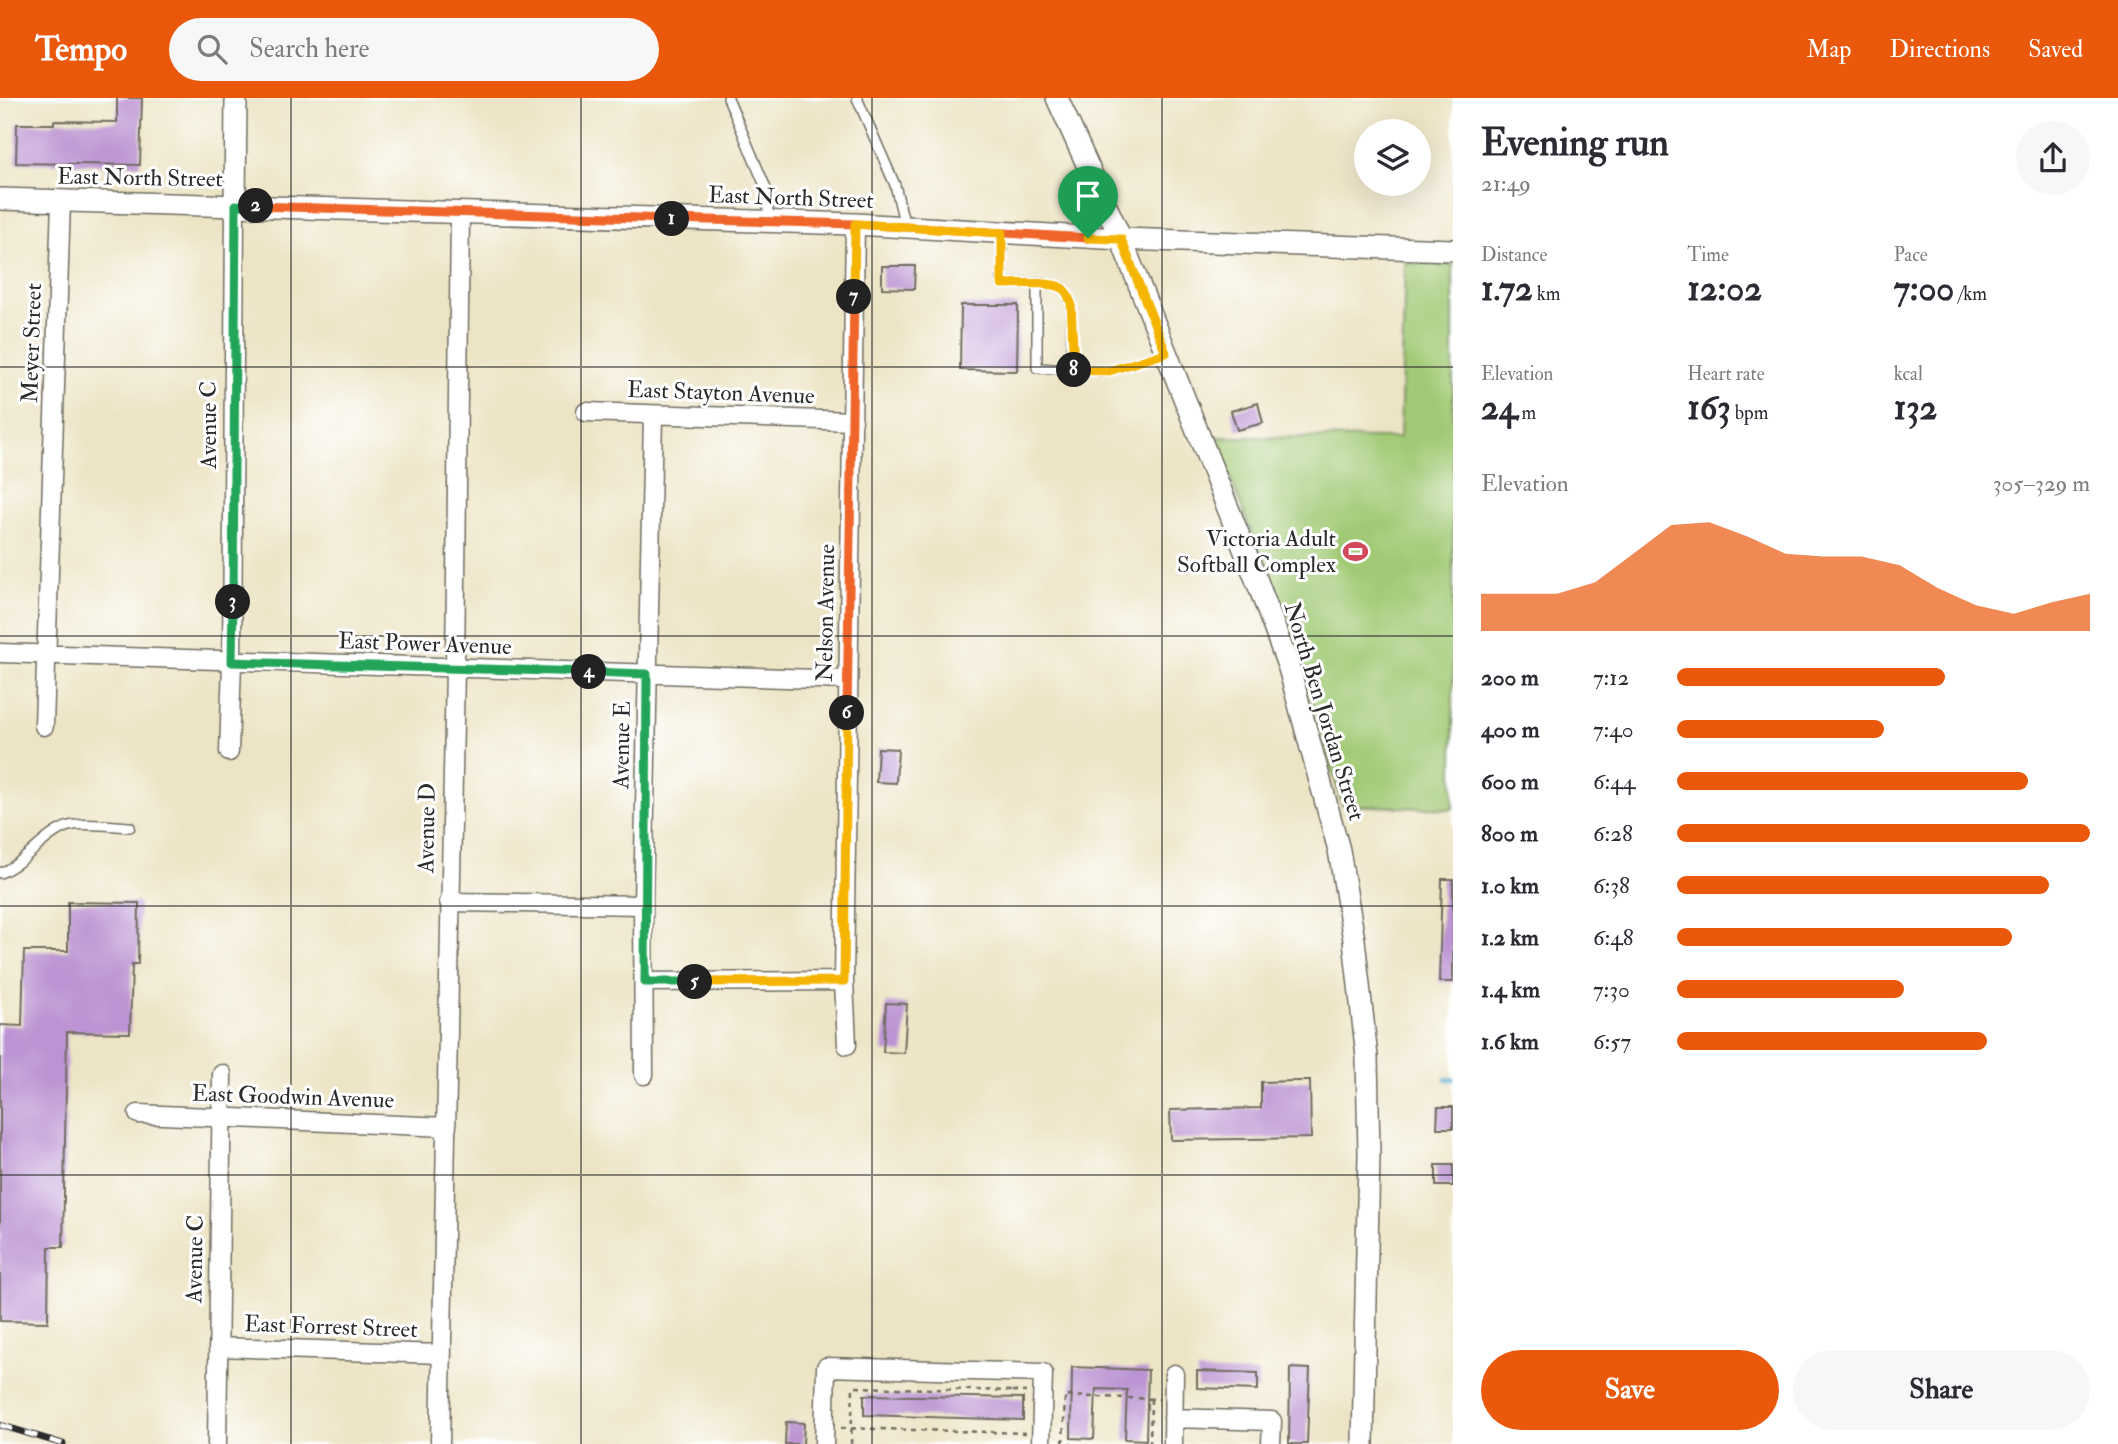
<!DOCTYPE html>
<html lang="en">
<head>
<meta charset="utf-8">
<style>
  body { margin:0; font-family:"IM FELL Double Pica",serif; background:#f7f7f7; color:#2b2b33; height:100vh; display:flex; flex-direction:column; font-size:26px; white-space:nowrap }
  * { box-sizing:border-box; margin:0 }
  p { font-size:23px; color:#7c7c81 }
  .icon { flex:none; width:38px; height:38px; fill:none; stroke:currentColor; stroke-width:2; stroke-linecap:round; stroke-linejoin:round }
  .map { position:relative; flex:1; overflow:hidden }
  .sheet { display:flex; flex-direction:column; background:#fff; width:665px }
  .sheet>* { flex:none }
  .controls { position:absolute; left:1354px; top:21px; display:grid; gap:14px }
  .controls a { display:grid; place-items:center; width:77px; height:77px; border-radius:50%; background:#fff; box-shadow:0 7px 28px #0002; font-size:35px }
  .pin { position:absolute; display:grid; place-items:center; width:60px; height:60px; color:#fff; margin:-72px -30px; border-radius:50% 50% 50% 0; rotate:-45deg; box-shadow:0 0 7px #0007 }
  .pin .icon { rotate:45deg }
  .km { position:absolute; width:35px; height:35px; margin:-18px; border-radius:50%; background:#222; color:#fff; font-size:19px; line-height:35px; text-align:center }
  .round { display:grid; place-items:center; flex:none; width:74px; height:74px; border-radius:37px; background:#f7f7f7 }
  .head { display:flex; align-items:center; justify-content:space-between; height:119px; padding:0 28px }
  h1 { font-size:38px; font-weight:700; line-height:52px }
  .stats { display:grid; grid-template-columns:repeat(3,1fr); gap:10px; height:119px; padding:7px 28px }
  .stats div { display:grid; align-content:center }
  .stats b { font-size:35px; font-weight:700 }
  .stats small { font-size:19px; font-weight:400 }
  .stats p { font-size:19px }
  .chart { height:196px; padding:14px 28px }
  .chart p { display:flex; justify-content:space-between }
  .chart svg { width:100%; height:126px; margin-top:7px; fill:#ea580c; opacity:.7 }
  .primary-button { display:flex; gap:14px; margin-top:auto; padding:14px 28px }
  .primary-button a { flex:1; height:80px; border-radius:42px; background:#ea580c; color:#fff; font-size:28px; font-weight:700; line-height:80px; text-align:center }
  .primary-button a+a { background:#f7f7f7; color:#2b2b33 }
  ul { padding:0 28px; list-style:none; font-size:23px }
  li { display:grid; grid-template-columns:112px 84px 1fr; align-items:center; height:52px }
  li i { height:18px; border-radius:9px; background:#ea580c }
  header { display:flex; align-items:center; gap:42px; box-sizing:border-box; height:98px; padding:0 35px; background:#ea580c; color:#fff }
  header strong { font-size:33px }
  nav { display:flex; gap:38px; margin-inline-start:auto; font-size:24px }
  .search { width:490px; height:63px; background:#f7f7f7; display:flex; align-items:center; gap:18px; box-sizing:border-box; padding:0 24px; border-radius:38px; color:#7c7c81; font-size:26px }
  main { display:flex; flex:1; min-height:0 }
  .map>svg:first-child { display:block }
  .green { fill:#a2ca76; stroke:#667a50; stroke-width:2 }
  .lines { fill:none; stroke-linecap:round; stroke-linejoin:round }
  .stream { stroke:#4fa6cc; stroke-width:4.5 }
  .building { fill:#bc94d3 }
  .service-casing { stroke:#6f6c61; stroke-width:12 }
  .minor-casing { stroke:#6f6c61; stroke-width:21 }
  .tertiary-casing { stroke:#6f6c61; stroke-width:24 }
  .path { stroke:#6f6c61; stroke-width:2.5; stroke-dasharray:5 5; stroke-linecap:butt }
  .service { stroke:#fff; stroke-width:9 }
  .minor { stroke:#fff; stroke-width:18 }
  .tertiary { stroke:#fff; stroke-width:21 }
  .rail-casing { stroke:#2b2b2b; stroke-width:7 }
  .rail { stroke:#fff; stroke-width:4.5; stroke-dasharray:13; stroke-linecap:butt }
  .split-1-casing { stroke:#fff; stroke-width:14 }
  .split-2-casing { stroke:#fff; stroke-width:14 }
  .split-3-casing { stroke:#fff; stroke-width:14 }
  .split-4-casing { stroke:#fff; stroke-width:14 }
  .split-5-casing { stroke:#fff; stroke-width:14 }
  .split-6-casing { stroke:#fff; stroke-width:14 }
  .split-7-casing { stroke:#fff; stroke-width:14 }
  .split-8-casing { stroke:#fff; stroke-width:14 }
  .split-9-casing { stroke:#fff; stroke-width:14 }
  .split-1 { stroke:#f0652b; stroke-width:9 }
  .split-2 { stroke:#f0652b; stroke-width:9 }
  .split-3 { stroke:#22a559; stroke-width:9 }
  .split-4 { stroke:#22a559; stroke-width:9 }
  .split-5 { stroke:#22a559; stroke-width:9 }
  .split-6 { stroke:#f5b400; stroke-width:9 }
  .split-7 { stroke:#f0652b; stroke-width:9 }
  .split-8 { stroke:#f5b400; stroke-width:9 }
  .split-9 { stroke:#f5b400; stroke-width:9 }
  .grid { fill:none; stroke:#2b2b2b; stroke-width:2; stroke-opacity:0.55 }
  .labels { text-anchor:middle; stroke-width:6; stroke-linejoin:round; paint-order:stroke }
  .street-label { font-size:23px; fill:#2b2b2b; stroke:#fff }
  .poi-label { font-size:23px; fill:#2b2b2b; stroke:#fff; text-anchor:end }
</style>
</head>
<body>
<header>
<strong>Tempo</strong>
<div class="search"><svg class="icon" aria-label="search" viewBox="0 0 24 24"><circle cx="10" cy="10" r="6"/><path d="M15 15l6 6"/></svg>Search here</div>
<nav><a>Map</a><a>Directions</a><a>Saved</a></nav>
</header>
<main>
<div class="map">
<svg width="1453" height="1346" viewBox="0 0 1453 1346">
  <rect width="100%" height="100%" fill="#fff"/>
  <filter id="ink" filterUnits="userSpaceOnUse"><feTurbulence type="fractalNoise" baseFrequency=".0143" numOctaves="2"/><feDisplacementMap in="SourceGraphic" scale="14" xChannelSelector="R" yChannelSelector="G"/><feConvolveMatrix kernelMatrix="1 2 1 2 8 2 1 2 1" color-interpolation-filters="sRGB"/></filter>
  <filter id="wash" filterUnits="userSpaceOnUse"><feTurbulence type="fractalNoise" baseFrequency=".00686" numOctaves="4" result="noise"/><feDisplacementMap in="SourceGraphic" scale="28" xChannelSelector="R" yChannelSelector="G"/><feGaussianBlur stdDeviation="1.57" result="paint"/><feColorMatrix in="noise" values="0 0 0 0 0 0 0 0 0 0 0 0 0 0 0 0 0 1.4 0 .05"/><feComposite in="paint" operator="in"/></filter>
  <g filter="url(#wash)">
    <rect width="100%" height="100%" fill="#ede4c5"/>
    <!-- green -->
    <path class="green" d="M1405,165L1453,167V711L1342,707L1302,567L1215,339L1400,340Z"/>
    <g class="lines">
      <!-- stream -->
      <path class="stream" d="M1446,981H1453"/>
    </g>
    <g id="blocks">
      <!-- building -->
      <path class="building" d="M117,0H142L140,67L16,65L17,26H54V23L117,24Z
        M882,168H915L914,191L882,190Z
        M961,207H1018L1017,273L960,272Z
        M1258,305L1263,325L1237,332L1231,313Z
        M878,650L898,651L896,685L876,684Z
        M1442,781H1453V884H1439Z
        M68,804L139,805L138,866H132L130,935L67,934L63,1149H49L48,1224L0,1223V927L22,928L24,853H68Z
        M886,905L907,906L904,955L883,954Z
        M1294,983H1310L1311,1040L1171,1042L1170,1012L1261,1010V984Z
        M1438,1009H1453V1030H1437Z
        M1436,1067H1453V1088H1436Z
        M1072,1269L1148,1272L1146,1342L1125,1341L1127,1292L1096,1291L1094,1341L1071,1340Z
        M1290,1270L1310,1271L1307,1346H1289Z
        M1197,1273L1258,1275V1292L1197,1290Z
        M864,1297L1023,1300V1322L864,1317Z
        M786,1324L804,1325L803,1346H785Z"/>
    </g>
  </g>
  <g filter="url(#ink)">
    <use href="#blocks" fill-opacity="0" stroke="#6f6c61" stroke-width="2"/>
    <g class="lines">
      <defs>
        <path id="service" d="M728,0L768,95V122
          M857,0L895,87L905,128
          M1002,135V186C1016,186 1051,182 1062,190C1067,193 1069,200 1071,205L1072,272L1109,273L1166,255
          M1037,186V270L1072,272
          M0,775C26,765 45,735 69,728C82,724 115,728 130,729"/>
        <path id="minor" d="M586,314L853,323
          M0,555L848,582
          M44,628L61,103
          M229,654L232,564L235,107
          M449,804L643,807
          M644,884L844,883
          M847,947L844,883L855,126
          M644,977L643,807L653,317
          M138,1016L447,1029
          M218,1249L442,1256
          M1173,1320L1272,1323L1271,1346
          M217,1346L222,976
          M440,1346L455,571L460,115
          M824,1346L826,1269L1043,1275L1041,1346
          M1173,1346L1174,1276"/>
        <path id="tertiary" d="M1057,0L1121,141L1260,491L1289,570L1339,752L1354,842L1367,959L1369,1056L1363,1346
          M0,101L855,126L1121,141L1453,152
          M235,107L236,0"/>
      </defs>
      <!-- service casing -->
      <use href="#service" class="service-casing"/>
      <!-- minor casing -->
      <use href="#minor" class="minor-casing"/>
      <!-- tertiary casing -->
      <use href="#tertiary" class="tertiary-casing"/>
      <!-- path -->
      <path class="path" d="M1012,1293L1026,1294
        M841,1330L1027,1335
        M851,1346L853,1289L1012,1293
        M1072,1346H1063L1065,1298L1159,1301
        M1150,1346L1151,1301"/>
      <!-- service -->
      <use href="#service" class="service"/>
      <!-- minor -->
      <use href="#minor" class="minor"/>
      <!-- tertiary -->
      <use href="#tertiary" class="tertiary"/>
      <defs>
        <path id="rail" d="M0,1327L63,1346"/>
      </defs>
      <!-- rail casing -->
      <use href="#rail" class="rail-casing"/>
      <!-- rail -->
      <use href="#rail" class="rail"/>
    </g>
  </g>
  <g class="lines" filter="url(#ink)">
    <defs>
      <path id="split-1" d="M672,121L855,126L1088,140"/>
      <path id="split-2" d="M256,108L672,121"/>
      <path id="split-3" d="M233,504L236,107L256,108"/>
      <path id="split-4" d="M233,504L232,564L589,574"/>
      <path id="split-5" d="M589,574L647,576L645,884H695"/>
      <path id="split-6" d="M695,884L844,883L847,615"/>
      <path id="split-7" d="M847,615L854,199"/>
      <path id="split-8" d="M854,199L855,126L1002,135V186C1016,186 1051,183 1062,190C1067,193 1069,200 1071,205L1074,272"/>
      <path id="split-9" d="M1074,272L1109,273L1166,255L1121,141L1088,140"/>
    </defs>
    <!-- split-1 casing -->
    <use href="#split-1" class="split-1-casing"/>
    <!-- split-2 casing -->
    <use href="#split-2" class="split-2-casing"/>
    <!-- split-3 casing -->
    <use href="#split-3" class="split-3-casing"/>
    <!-- split-4 casing -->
    <use href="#split-4" class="split-4-casing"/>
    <!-- split-5 casing -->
    <use href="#split-5" class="split-5-casing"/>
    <!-- split-6 casing -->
    <use href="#split-6" class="split-6-casing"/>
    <!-- split-7 casing -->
    <use href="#split-7" class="split-7-casing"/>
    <!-- split-8 casing -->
    <use href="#split-8" class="split-8-casing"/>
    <!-- split-9 casing -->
    <use href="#split-9" class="split-9-casing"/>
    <!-- split-1 -->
    <use href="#split-1" class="split-1"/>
    <!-- split-2 -->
    <use href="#split-2" class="split-2"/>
    <!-- split-3 -->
    <use href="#split-3" class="split-3"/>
    <!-- split-4 -->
    <use href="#split-4" class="split-4"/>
    <!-- split-5 -->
    <use href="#split-5" class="split-5"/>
    <!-- split-6 -->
    <use href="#split-6" class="split-6"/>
    <!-- split-7 -->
    <use href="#split-7" class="split-7"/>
    <!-- split-8 -->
    <use href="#split-8" class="split-8"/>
    <!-- split-9 -->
    <use href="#split-9" class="split-9"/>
  </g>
  <!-- grid -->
  <path class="grid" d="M291,0V1346M581,0V1346M872,0V1346M1162,0V1346M0,269H1453M0,538H1453M0,808H1453M0,1077H1453"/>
  <!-- icons -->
  <defs>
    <symbol id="stadium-bare" viewBox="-9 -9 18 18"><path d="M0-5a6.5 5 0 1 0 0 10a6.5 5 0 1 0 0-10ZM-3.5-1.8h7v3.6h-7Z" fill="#d1495b" stroke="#fff" stroke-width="2.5" paint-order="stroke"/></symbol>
  </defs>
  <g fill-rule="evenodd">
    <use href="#stadium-bare" x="1338" y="436" width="35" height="35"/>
  </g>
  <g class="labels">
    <!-- street labels -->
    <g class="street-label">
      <text transform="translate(140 79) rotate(1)" y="8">East North Street</text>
      <text transform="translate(791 99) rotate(2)" y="8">East North Street</text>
      <text transform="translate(31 245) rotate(-88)" y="8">Meyer Street</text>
      <text transform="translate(721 294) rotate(2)" y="8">East Stayton Avenue</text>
      <text transform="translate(208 327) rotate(-90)" y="8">Avenue C</text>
      <text transform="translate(825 515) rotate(-89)" y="8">Nelson Avenue</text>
      <text transform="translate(425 545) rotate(2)" y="8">East Power Avenue</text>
      <text transform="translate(1325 613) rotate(73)" y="8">North Ben Jordan Street</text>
      <text transform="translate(621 647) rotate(-89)" y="8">Avenue E</text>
      <text transform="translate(426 730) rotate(-89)" y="8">Avenue D</text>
      <text transform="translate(293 998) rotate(2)" y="8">East Goodwin Avenue</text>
      <text transform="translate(194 1161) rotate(-89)" y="8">Avenue C</text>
      <text transform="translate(331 1228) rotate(2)" y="8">East Forrest Street</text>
    </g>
    <!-- poi labels -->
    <g class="poi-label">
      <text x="1336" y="448">Victoria Adult<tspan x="1336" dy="26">Softball Complex</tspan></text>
    </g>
  </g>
</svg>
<div class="controls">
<a><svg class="icon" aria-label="layers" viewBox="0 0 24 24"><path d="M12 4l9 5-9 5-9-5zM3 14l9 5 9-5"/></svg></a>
</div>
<div class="pin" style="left:1088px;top:140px;background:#1e9e55"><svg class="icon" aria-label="arrive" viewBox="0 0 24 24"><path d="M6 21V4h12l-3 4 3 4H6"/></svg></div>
<b class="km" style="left:672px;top:121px">1</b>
<b class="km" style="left:256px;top:108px">2</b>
<b class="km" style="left:233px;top:504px">3</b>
<b class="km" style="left:589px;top:574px">4</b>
<b class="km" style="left:695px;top:884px">5</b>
<b class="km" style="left:847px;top:615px">6</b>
<b class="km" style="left:854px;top:199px">7</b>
<b class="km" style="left:1074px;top:272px">8</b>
</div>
<section class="sheet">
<div class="head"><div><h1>Evening run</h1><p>21:49</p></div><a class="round"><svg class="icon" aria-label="share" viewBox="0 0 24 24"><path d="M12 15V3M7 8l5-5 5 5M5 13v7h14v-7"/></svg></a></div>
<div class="stats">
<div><p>Distance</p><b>1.72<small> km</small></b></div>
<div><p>Time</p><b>12:02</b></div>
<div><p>Pace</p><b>7:00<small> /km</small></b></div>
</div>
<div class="stats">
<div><p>Elevation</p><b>24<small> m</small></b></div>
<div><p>Heart rate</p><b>163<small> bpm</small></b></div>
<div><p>kcal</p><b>132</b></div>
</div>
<div class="chart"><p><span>Elevation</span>305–329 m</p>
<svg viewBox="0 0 160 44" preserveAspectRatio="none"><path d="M0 44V31L10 31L20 31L30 27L40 17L50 7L60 6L70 11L80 17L90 18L100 18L110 21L120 29L130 35L140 38L150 34L160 31V44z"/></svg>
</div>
<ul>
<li><b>200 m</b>7:12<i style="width:65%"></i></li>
<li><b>400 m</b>7:40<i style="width:50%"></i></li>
<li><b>600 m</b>6:44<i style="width:85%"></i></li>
<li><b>800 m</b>6:28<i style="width:100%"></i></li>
<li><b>1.0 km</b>6:38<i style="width:90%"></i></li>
<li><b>1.2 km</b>6:48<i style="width:81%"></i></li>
<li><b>1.4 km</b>7:30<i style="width:55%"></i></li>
<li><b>1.6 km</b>6:57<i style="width:75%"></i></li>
</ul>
<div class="primary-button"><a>Save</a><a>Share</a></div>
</section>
</main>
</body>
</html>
